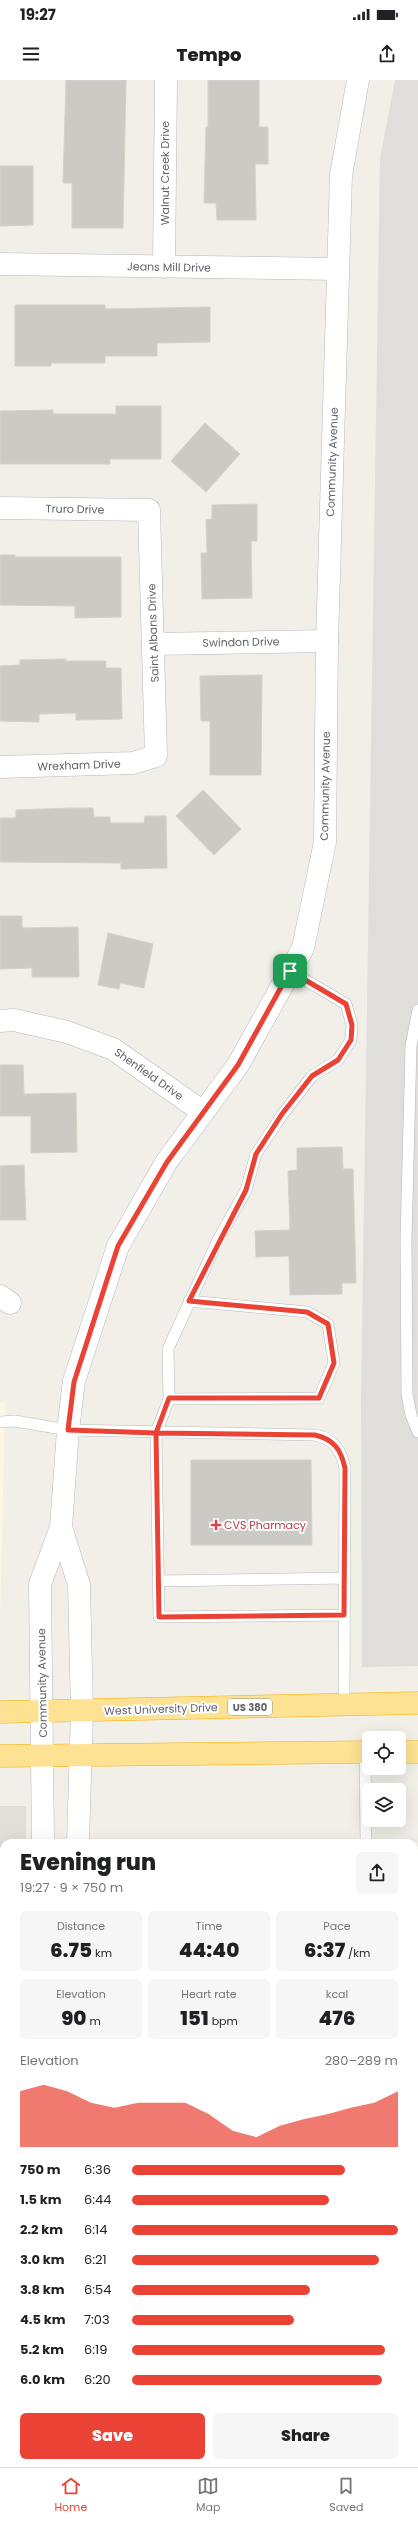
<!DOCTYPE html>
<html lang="en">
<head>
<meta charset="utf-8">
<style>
  body { margin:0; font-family:Poppins,sans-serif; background:#f6f6f6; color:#202124; height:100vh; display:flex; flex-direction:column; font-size:15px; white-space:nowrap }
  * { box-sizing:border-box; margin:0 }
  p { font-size:13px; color:#757577 }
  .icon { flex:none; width:22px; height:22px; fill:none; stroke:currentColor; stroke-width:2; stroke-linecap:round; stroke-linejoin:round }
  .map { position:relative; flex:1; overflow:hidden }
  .details { position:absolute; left:0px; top:1759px; width:418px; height:628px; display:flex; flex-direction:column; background:#fff; border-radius:12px 12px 0 0; box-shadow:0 4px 16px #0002 }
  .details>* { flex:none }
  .fabs { position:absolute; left:362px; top:1651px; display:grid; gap:8px }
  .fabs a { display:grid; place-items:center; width:44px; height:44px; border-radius:6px; background:#fff; box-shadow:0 4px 16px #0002; font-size:20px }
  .pin { position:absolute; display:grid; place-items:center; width:34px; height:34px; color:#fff; margin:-17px; border-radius:8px; box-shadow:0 2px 6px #0006 }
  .round { display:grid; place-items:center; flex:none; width:42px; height:42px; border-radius:6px; background:#f6f6f6 }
  .summary { display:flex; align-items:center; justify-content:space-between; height:68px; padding:0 20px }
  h1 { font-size:22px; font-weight:800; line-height:30px }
  .stats { display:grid; grid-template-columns:repeat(3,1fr); gap:6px; height:68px; padding:4px 20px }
  .stats div { display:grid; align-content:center; border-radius:6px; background:#f6f6f6; text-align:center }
  .stats b { font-size:20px; font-weight:800 }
  .stats small { font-size:11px; font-weight:400 }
  .stats p { font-size:11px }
  .chart { height:112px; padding:8px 20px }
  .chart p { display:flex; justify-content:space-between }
  .chart svg { width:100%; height:72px; margin-top:4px; fill:#ea4335; opacity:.7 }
  .button { display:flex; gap:8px; margin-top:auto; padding:8px 20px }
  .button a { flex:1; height:46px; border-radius:6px; background:#ea4335; color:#fff; font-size:16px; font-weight:800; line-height:46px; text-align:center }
  .button a+a { background:#f6f6f6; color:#202124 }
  ul { padding:0 20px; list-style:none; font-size:13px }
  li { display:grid; grid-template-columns:64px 48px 1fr; align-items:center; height:30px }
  li i { height:10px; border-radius:5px; background:#ea4335 }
  .status { display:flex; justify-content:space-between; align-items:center; height:28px; padding:0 20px; background:#fff; direction:ltr }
  .status svg { height:11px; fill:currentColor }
  header { display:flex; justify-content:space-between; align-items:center; height:52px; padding:0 20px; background:#fff; font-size:18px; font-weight:800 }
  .menu { display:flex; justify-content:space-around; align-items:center; height:56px; border-top:1px solid #e0e0e0; background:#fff; font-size:11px; color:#757577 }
  .menu a { display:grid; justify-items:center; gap:2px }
  .menu .selected { color:#ea4335 }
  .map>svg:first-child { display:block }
  .commercial { fill:#fef7e0 }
  .industrial { fill:#e0deda }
  .education { fill:#e1ded6 }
  .green { fill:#c5e8c5 }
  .building { fill:#cccac5; stroke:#d6d1c6 }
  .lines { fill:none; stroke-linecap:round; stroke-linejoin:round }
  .lane-casing { stroke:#b5b8bc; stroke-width:12 }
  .street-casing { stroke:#b5b8bc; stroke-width:23 }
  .secondary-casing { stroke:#b6babf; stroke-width:23 }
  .highway-casing { stroke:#f9ab00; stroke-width:23 }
  .lane { stroke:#fff; stroke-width:11 }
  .street { stroke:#fff; stroke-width:22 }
  .secondary { stroke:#fff; stroke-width:22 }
  .highway { stroke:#fde293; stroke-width:22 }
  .route-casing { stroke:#fff; stroke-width:8 }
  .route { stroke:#ea4335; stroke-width:5 }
  .health-dot { fill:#e0444e; stroke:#fff; stroke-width:1.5 }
  .labels { text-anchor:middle; stroke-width:4; stroke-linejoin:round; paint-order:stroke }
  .shield { fill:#fff; stroke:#8f9295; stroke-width:1 }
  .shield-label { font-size:10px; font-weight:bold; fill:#5f6368 }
  .street-label { font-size:11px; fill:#5f6368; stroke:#fff }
  .health-label { font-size:11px; fill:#be3a42; stroke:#fff; text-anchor:start }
</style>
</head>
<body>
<div class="status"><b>19:27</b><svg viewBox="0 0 49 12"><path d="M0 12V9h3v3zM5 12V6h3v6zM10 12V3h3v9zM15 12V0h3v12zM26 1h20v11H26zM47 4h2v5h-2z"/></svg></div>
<header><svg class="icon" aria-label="menu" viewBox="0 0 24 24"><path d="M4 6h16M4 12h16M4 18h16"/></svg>Tempo<svg class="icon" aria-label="share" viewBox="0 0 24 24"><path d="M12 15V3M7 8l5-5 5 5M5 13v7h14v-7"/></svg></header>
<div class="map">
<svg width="418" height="2387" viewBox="0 0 418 2387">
  <rect width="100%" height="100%" fill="#f1efe8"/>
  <!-- commercial -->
  <path class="commercial" d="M0,1323H5L0,1541Z"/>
  <!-- industrial -->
  <path class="industrial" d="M395,0H418V1586L362,1587L361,1318L380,78Z"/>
  <!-- education -->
  <path class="education" d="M0,1726H26V1763H4V2383H27V2387H0Z"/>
  <!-- green -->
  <path class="green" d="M88,2383H348L347,2387H88Z"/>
  <!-- building -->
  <path class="building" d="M66,0H126L123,148H72V103H63Z
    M208,0H259V47H268V84H255L256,140H217L216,123H204L206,47H208Z
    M0,86H33V145L0,146Z
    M15,225H105V229L210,227V262L157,263V276H105V283H51V286H15Z
    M116,326H161V379H110V384H0V331L53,330V334H116Z
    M205,343L240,374L206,412L171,381Z
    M257,424V461H251L252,518L202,519L201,473H207L206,440L212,439V425Z
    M0,475H15V477H121V537L75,538V526L0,525Z
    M66,579V581H106V588H121L122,639L76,640V633L39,634V642L0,641V586L20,585V580Z
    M262,595L261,695H210V641H201L200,596Z
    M203,710L241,749L214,775L176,736Z
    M72,728H93L94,737H110V743H144L145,736H166L167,788L121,789V783L0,782V738H16V730Z
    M0,836H22V848L78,847L79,897H32V888L0,889Z
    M108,853L153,864L144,908L120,903L119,909L98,905Z
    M0,985H23L24,1014L76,1013L77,1072L31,1073V1036H0Z
    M342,1067L343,1089H353L356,1203H342V1214L290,1215L289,1176L256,1177L255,1151L290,1150L288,1091L297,1090V1068Z
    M24,1085L26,1140H0V1086Z
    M191,1380H311L312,1465H191Z"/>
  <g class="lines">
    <defs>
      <path id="lane" d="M290,891L346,924L352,945L351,960L338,980L312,996L282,1035L256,1074L246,1110L218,1160L168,1269L169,1319L156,1353L159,1537L344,1535
        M418,930L411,966L406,1159L407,1314L411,1335L418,1352
        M169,1319L319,1318L334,1283L328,1244L307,1232L189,1221
        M0,1342L15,1341L68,1350L315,1355C334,1359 341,1370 345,1388L344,1624
        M158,1501L345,1498
        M365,1672L366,1763
        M0,2203H4
        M363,2387V2383"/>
      <path id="street" d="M0,184L337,189
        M164,187L166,0
        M0,428L149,430L156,676L133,683L0,687
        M154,564L327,561
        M0,941L14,940L67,952L113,969L203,1032
        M0,1216L10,1223"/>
      <path id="secondary" d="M61,1447L79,1505L82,1631L78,1763
        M43,1763L40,1504L61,1447L68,1350L74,1301L118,1166L167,1081L238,985L303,868L325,762L327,561L341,95L358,0
        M59,2383V2387"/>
      <path id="highway" d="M0,1632L418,1623
        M399,1672H418
        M0,1676L369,1672"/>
    </defs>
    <!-- lane casing -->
    <use href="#lane" class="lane-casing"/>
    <!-- street casing -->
    <use href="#street" class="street-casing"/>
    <!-- secondary casing -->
    <use href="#secondary" class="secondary-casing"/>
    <!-- highway casing -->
    <use href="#highway" class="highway-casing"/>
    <!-- lane -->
    <use href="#lane" class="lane"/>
    <!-- street -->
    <use href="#street" class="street"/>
    <!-- secondary -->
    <use href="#secondary" class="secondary"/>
    <!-- highway -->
    <use href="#highway" class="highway"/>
  </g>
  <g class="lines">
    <defs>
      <path id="route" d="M290,891L238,985L167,1082L118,1166L74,1302L68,1350L156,1353L159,1537L344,1535L345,1388C341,1370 334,1359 315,1355L156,1353L169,1318H319L334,1283L328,1244L307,1232L189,1221L246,1110L256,1074L282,1034L312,996L338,980L351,960L352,945L346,924L290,891"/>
    </defs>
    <!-- route casing -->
    <use href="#route" class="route-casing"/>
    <!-- route -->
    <use href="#route" class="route"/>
  </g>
  <!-- markers -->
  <path class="health-dot" d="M214 1439h4v4h4v4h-4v4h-4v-4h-4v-4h4z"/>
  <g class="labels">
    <!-- shield labels -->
    <rect class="shield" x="228" y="1619" width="44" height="16" rx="3"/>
    <g class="shield-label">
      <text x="250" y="1631">US 380</text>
    </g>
    <!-- street labels -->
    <g class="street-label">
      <text transform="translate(165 93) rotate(-90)" y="4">Walnut Creek Drive</text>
      <text transform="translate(169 187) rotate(1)" y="4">Jeans Mill Drive</text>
      <text transform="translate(332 382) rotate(-88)" y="4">Community Avenue</text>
      <text transform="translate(75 429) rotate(1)" y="4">Truro Drive</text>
      <text transform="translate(153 553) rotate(-92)" y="4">Saint Albans Drive</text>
      <text transform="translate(241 562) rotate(-1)" y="4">Swindon Drive</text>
      <text transform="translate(79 685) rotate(-2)" y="4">Wrexham Drive</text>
      <text transform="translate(325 706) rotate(-89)" y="4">Community Avenue</text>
      <text transform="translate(149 994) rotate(35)" y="4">Shenfield Drive</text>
      <text transform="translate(42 1603) rotate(-91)" y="4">Community Avenue</text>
      <text transform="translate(161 1629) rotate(-2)" y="4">West University Drive</text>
    </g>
    <!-- health labels -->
    <g class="health-label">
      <text x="224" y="1449">CVS Pharmacy</text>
    </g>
  </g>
</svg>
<div class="fabs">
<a><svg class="icon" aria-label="locate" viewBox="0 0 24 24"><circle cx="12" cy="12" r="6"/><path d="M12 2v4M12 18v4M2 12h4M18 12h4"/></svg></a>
<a><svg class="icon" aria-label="layers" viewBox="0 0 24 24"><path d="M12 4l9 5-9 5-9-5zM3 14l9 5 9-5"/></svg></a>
</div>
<div class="pin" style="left:290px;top:891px;background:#1e9e55"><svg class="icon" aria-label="arrive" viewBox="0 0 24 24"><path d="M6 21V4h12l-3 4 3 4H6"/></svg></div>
<section class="details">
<div class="summary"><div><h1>Evening run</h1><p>19:27 · 9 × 750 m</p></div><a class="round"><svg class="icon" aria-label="share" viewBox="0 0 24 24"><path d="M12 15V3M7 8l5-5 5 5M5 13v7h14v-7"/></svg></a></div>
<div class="stats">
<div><p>Distance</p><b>6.75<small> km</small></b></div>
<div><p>Time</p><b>44:40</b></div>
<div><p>Pace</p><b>6:37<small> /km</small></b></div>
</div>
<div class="stats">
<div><p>Elevation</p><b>90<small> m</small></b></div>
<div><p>Heart rate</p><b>151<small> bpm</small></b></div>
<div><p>kcal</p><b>476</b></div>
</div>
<div class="chart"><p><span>Elevation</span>280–289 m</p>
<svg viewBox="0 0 160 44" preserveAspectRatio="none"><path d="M0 44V10L10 6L20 10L30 17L40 20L50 17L60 17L70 17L80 24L90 34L100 38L110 31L120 27L130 24L140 20L150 17L160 10V44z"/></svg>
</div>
<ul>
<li><b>750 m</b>6:36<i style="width:80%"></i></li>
<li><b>1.5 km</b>6:44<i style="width:74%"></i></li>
<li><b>2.2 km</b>6:14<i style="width:100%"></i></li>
<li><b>3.0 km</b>6:21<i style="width:93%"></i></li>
<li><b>3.8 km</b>6:54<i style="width:67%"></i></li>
<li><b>4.5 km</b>7:03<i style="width:61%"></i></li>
<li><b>5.2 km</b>6:19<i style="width:95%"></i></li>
<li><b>6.0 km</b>6:20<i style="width:94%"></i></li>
</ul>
<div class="button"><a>Save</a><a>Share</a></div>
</section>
</div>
<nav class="menu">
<a class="selected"><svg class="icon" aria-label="home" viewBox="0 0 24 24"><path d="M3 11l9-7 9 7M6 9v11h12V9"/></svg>Home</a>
<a><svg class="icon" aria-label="map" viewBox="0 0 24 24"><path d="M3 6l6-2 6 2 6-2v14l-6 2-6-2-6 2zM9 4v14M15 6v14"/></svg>Map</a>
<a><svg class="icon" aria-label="saved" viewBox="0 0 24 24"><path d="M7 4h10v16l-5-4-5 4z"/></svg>Saved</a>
</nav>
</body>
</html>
